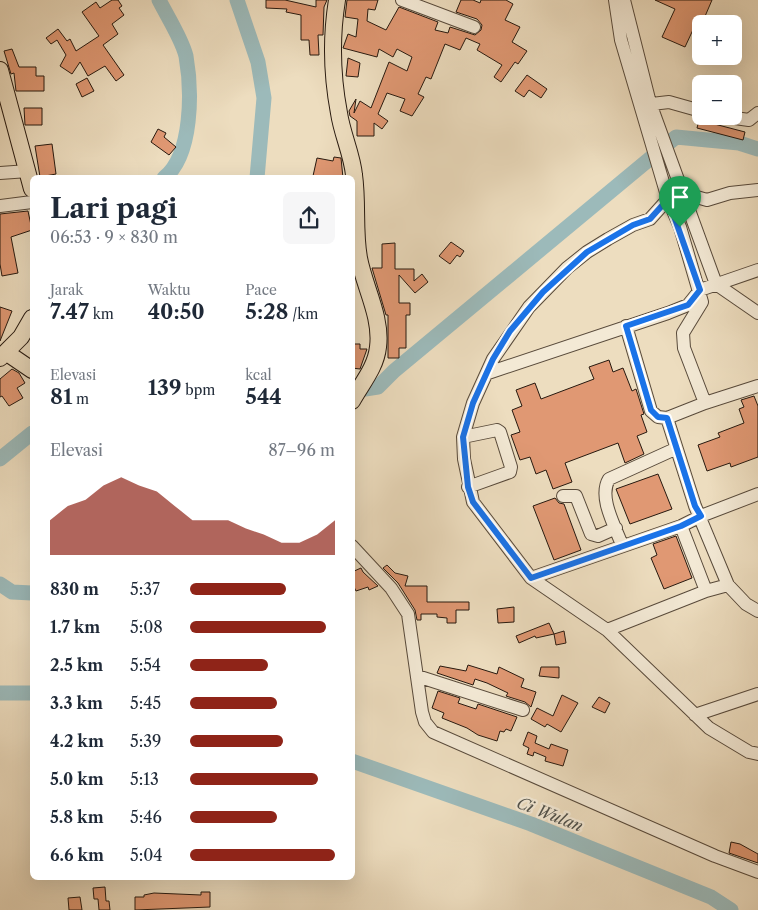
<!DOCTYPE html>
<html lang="id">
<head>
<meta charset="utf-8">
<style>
  body { margin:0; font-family:"Libre Caslon Text",serif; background:#f6f6f7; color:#1f2937; height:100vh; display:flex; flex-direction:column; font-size:19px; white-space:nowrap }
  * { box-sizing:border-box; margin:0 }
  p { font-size:16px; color:#747a83 }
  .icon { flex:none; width:28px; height:28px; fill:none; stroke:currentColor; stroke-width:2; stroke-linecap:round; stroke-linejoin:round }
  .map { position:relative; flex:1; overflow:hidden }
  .drawer { position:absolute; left:30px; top:175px; width:325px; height:705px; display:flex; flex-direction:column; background:#fff; border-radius:8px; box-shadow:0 5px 20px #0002 }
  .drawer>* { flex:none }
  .tools { position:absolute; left:692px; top:15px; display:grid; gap:10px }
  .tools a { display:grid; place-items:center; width:50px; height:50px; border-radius:8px; background:#fff; box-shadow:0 5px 20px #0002; font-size:25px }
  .pin { position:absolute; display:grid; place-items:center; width:42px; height:42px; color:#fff; margin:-51px -21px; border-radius:50% 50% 50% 0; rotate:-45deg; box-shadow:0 0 5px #0007 }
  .pin .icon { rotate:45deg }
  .round { display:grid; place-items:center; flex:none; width:52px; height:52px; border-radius:8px; background:#f6f6f7 }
  .overview { display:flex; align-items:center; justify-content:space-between; height:85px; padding:0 20px }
  h1 { font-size:28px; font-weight:700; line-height:38px }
  .stats { display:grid; grid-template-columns:repeat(3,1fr); gap:8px; height:85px; padding:5px 20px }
  .stats div { display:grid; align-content:center }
  .stats b { font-size:21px; font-weight:700 }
  .stats small { font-size:14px; font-weight:400 }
  .stats p { font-size:14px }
  .chart { height:140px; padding:10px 20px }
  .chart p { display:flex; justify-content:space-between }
  .chart svg { width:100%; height:90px; margin-top:5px; fill:#8f2418; opacity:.7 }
  ul { padding:0 20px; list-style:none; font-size:16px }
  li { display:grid; grid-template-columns:80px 60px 1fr; align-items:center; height:38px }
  li i { height:12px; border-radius:6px; background:#8f2418 }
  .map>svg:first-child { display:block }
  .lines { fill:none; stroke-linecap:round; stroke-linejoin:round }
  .river { stroke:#9cbaba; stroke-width:15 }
  .building { fill:#e09873; stroke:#27190f }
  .minor-casing { stroke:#584a3b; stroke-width:14 }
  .major-casing { stroke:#27190f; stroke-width:18 }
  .minor { stroke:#f3e9d5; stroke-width:12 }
  .major { stroke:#edddbf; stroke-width:16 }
  .route-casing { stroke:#fff; stroke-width:10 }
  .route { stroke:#1a73e8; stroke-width:6 }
  .labels { text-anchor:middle; stroke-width:4.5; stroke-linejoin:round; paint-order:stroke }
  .water-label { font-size:16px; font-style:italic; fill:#50514b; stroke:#f3e9d5 }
</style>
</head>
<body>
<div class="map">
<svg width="758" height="910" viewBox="0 0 758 910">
  <rect width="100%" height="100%" fill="#edddbf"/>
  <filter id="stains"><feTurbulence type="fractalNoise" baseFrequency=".004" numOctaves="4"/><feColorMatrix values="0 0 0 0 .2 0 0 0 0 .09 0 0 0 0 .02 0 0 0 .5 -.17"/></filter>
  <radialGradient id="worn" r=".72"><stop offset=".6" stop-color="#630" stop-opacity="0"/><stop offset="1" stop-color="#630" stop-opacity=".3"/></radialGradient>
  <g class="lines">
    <!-- river -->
    <path class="river" d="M159,0C167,16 182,39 186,56C192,90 193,155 164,178
      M237,0L258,62L264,98L257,178
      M352,391L378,387L394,371L676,137L739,143L758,149
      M0,459L32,433
      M0,584L12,592L32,593
      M0,693H32
      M352,761L531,824L711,897L731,910"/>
  </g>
  <!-- building -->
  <path class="building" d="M112,0H118L122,6L119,8L124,15L112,24L118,34L103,45L124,75L116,81L105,66L88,76L80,62L72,74L60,66L66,55L57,40L51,44L46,38L58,29L67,41L70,39L76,51L99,36L82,12L96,2L100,8Z
    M266,0H285L316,7V0H327L324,7L323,35H318L319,55H310L309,40H301V15L286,12L287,9L266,8Z
    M347,0H378L375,10L368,9L367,21L386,30L399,7L438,22L435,30L448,33L450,27L475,35L481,30L482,25L477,19L456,12L461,0H473L480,3L481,0H506L513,4L505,20L520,27L512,42L527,51L518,64L515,62L501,82L494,77L502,65L477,50L480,44L466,38L460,50L445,44L431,79L426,77L418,94L424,97L412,116L400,111L405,99L387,93L378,114L388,121L382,129L374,123V136H357V121L350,116L349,111L356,99L354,113L360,101L371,108L389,62L407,71L412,57L397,49L393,57L379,49L377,57L343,48L348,34L356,37L358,19L345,17Z
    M655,0H712L703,21L698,19L685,47L662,37L675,9Z
    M12,49L19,67H36V76H44V91H16L14,73L11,74L4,51Z
    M348,58L360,63L358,77L346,76Z
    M527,75L547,89L541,98L529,90L524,97L515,91Z
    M87,78L94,91L82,97L76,84Z
    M24,108H42V125H25Z
    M699,120L745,132L743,140L697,128Z
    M158,129L166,133L164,137L176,147L169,155L151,142Z
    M52,144L56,174L40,177L35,146Z
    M334,157L341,158L343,178L313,176L317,158L333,161Z
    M28,211L32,230L11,237L18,273L2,276L0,264V214Z
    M451,242L464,251L460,257L457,255L450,264L439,256Z
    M395,243V269H414V281L422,274L428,282L415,293L399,275V303H410V315H406V348H399V358H388V315H386L372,268H382V244Z
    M0,307L12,311L0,341Z
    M352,344H360V349H367L360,369L352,368Z
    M609,360L613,372L623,368L632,391L636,389L644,414L641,415L647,432L637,436L644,454L625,463L618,443L565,463L572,482L553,489L546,470L536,474L530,457L520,460L511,435L520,432L512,410L522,406L516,390L535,383L541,399L594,379L589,367Z
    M12,369L19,373L25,383L17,388L23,398L9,406L2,396L0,397V379Z
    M754,396L758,406V457L731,467L730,463L707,471L698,445L720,437L718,433L744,423L739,409L744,407L741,400Z
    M658,474L672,509L630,524L616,489Z
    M555,498L559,503L564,504L581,550L554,560L533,506Z
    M676,536L692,578L664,589L651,558L657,555L653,544Z
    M387,565L395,573L408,576L405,586H427V602H469V610H456V623H447V618L437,617V614H421V620H417L415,610L398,583L383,568Z
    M361,568L363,572L378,586L369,590L368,587L356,591L352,583V572Z
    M514,607V622L498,623L497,609Z
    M549,623L554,634L564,631L566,643L556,645L554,634L536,638L535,636L519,643L516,636Z
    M468,665L497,674L499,667L524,679L521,687L536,692L531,707L525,702L506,696L508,693L487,683L475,679L473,685L437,673L440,666L466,671Z
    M541,667H559V678L539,676Z
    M438,691L460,698L458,703L476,709L478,704L517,717L511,731L506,729L504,732L500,731L497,741L478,735L467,728L442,718L444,713L432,708Z
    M562,695L578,703L561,732L547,724L545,727L531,719L537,708L553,716Z
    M599,697L610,703L605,713L592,707Z
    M528,732L537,736L535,743L549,749L551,744L568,750L563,766L545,761L546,757L534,752L533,756L527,754L529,748L523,745Z
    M731,842L740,844L758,854V863L729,853Z
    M105,887L106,901H109L110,910H99L98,899H94L93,888Z
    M201,892H210V907L135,910V897H144V895L154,893L201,895Z
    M80,897L82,910H69L68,898Z"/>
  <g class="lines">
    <defs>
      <path id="minor" d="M402,0L474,27
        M615,0L621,40L668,199L680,227L702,302L683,333L684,348L705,403L667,418L695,506L728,585L746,604L758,611
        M624,0L650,103L716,284L758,313
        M643,105L669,102L701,111
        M721,116L749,120L758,113
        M0,173L28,171
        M758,190L730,193L707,200L683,193L668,199L650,219L633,225L608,239L587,252L567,268L529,307L493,359L473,403L463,437L464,459L473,502L531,578L607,630L709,728L749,752L758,754
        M0,206L32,202
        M626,326L651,411L658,417L667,418
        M488,373L668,313L688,305L700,290L758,270
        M705,403L758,386
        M463,437L497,430L500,432L511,467L510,472L468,487
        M563,496H576L591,534L598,536L616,528
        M681,526L706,591
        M622,545C615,526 598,497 609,479L675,449
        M352,546L391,588L408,614L422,712L425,722L433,732L715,856L758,872
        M531,578L681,526L701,516L758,494
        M607,630L706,591L728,585
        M417,676L523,710
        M695,715L758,694"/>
      <path id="major" d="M337,0C331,37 332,76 339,113C342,134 352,154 354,175C358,203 354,231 359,258C364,286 382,317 378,347C376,367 362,383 352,401
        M0,70L32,189
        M7,353L32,370
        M0,358L21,337L32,318"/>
    </defs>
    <!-- minor casing -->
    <use href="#minor" class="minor-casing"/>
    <!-- major casing -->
    <use href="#major" class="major-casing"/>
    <!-- minor -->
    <use href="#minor" class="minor"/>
    <!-- major -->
    <use href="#major" class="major"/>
  </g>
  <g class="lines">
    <defs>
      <path id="route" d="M668,199L700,290L688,305L626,326L651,410L658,417L667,418L695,506L701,516L681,526L531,578L473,502L468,487L463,437L473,403L493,359L510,331L543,292L587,252L633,225L650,219Z"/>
    </defs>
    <!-- route casing -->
    <use href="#route" class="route-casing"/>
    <!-- route -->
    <use href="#route" class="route"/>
  </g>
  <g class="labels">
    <!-- water labels -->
    <g class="water-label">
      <text transform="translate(550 814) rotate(21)" y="6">Ci Wulan</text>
    </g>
  </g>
  <rect width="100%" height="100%" filter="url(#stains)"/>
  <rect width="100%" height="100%" fill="url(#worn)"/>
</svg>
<div class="tools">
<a>+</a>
<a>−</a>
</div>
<div class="pin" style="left:680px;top:227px;background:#1e9e55"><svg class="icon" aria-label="arrive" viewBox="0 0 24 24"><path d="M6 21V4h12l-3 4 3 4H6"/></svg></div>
<section class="drawer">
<div class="overview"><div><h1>Lari pagi</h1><p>06:53 · 9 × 830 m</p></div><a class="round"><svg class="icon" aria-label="share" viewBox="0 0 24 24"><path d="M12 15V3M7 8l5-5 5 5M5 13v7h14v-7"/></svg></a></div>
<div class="stats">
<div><p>Jarak</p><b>7.47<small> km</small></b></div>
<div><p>Waktu</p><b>40:50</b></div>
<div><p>Pace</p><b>5:28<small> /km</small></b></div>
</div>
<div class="stats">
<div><p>Elevasi</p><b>81<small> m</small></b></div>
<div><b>139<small> bpm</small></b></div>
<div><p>kcal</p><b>544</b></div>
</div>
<div class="chart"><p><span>Elevasi</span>87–96 m</p>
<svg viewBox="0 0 160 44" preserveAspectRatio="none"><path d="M0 44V27L10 20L20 17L30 10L40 6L50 10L60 13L70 20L80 27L90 27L100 27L110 31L120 34L130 38L140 38L150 34L160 27V44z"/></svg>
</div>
<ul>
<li><b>830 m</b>5:37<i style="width:66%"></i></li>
<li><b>1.7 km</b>5:08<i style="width:94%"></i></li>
<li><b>2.5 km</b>5:54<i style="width:54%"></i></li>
<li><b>3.3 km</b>5:45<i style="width:60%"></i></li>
<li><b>4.2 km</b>5:39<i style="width:64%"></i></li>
<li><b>5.0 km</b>5:13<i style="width:88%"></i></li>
<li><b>5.8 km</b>5:46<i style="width:60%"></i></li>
<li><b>6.6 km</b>5:04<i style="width:100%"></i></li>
</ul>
</section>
</div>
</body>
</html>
